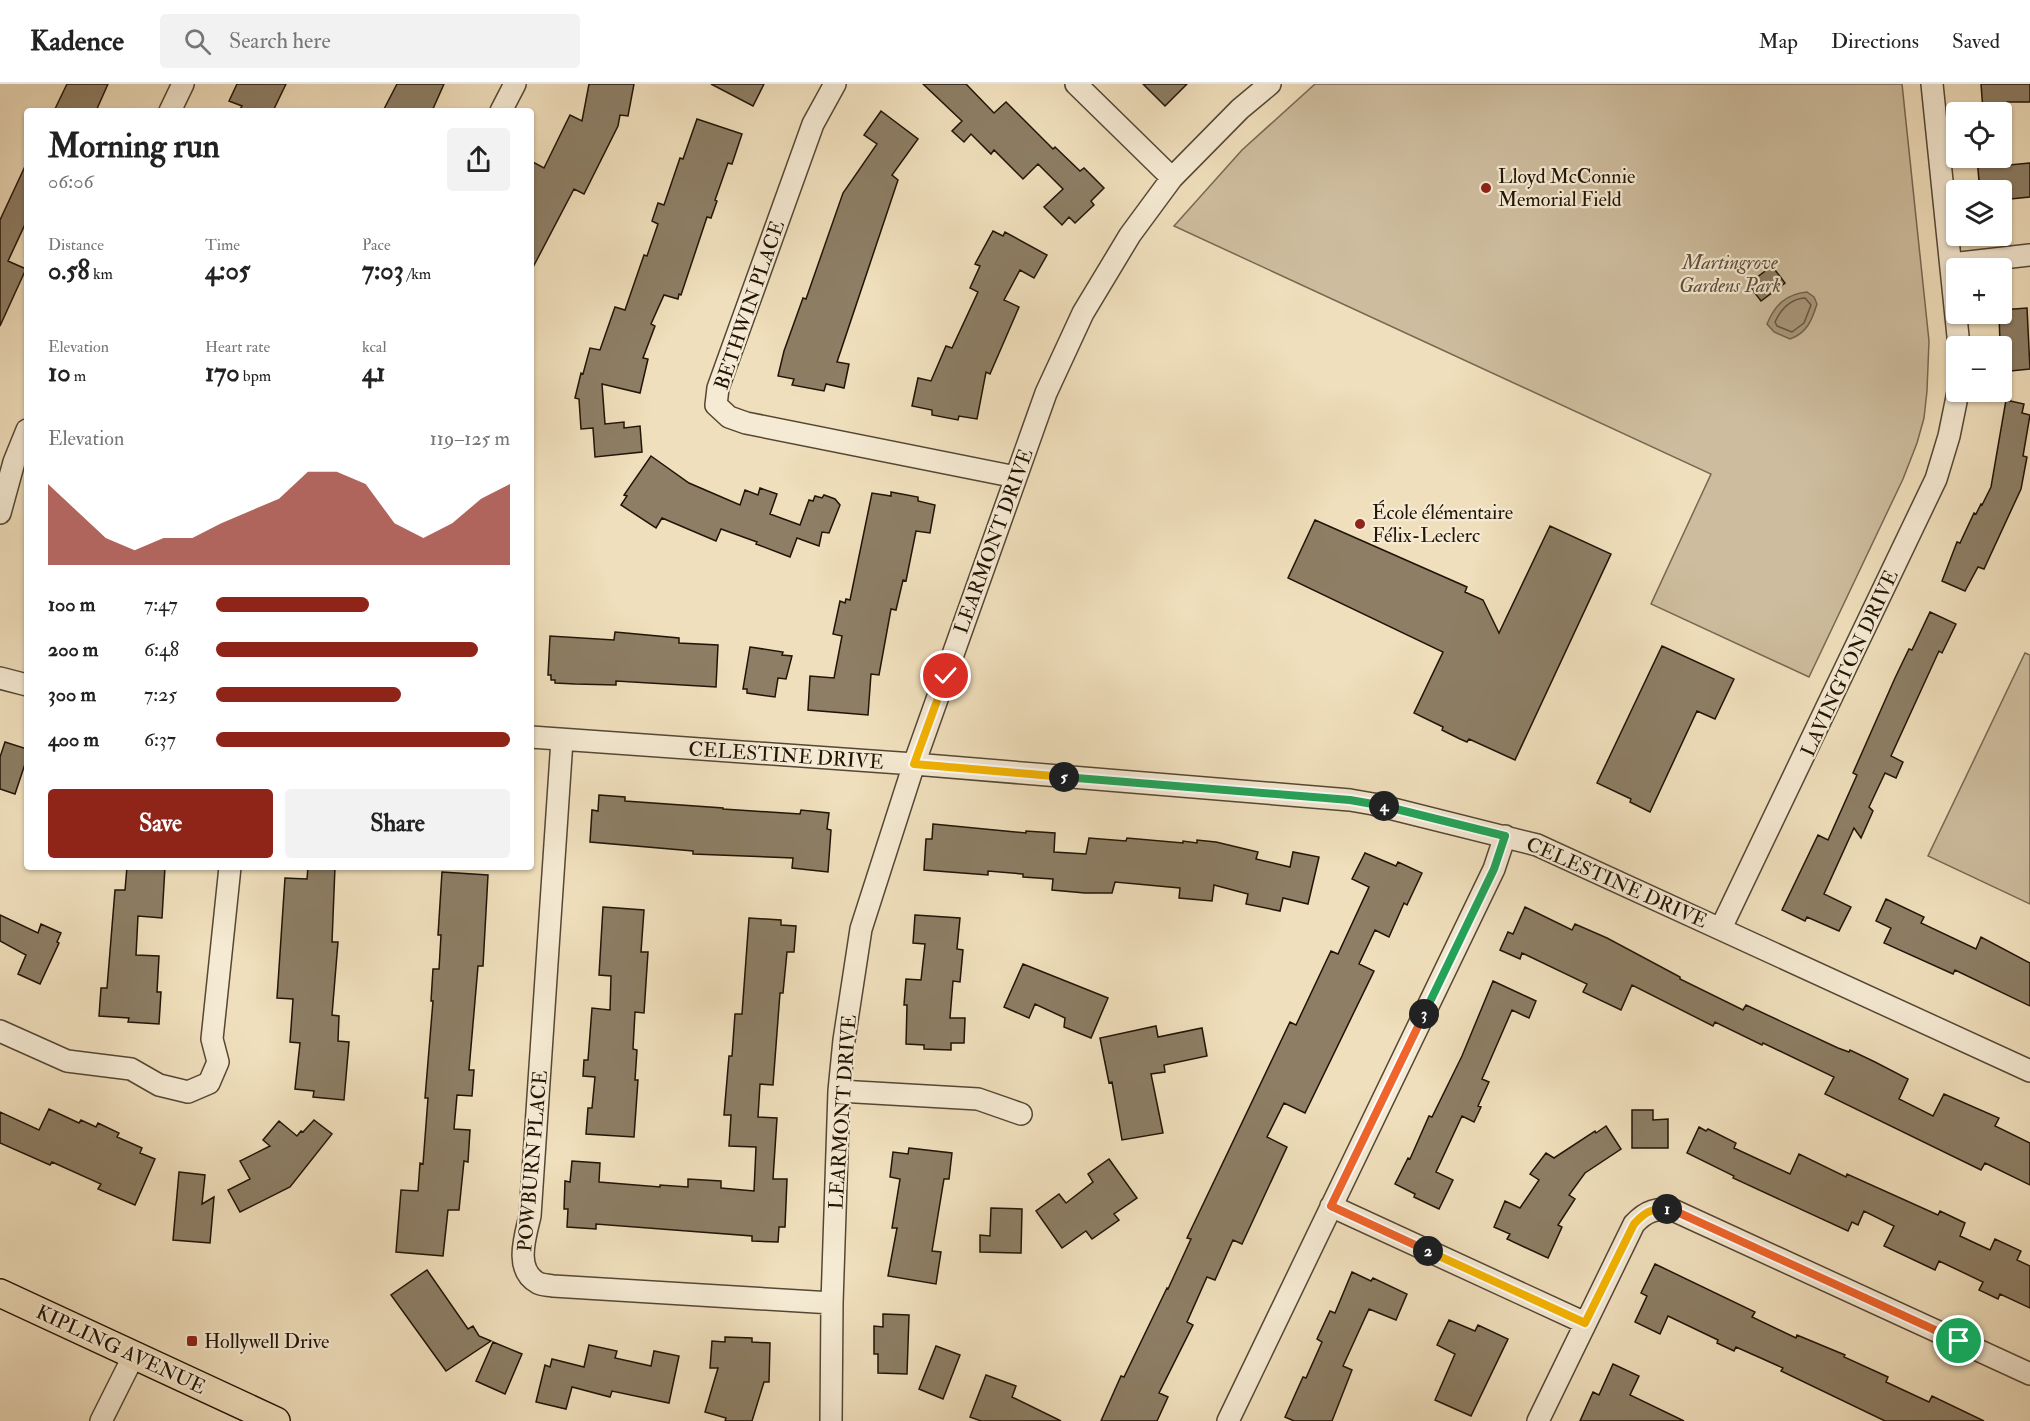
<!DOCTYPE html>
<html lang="en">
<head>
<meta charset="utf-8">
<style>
  body { margin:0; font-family:"IM FELL Double Pica",serif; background:#f2f2f2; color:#222; height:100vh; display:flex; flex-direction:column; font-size:22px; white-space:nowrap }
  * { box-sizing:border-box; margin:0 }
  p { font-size:20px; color:#767676 }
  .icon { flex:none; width:33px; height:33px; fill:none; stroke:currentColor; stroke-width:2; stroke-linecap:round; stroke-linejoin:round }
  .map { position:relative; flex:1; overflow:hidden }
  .drawer { position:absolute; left:24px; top:24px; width:510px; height:762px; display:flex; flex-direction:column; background:#fff; border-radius:6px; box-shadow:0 2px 4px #0004 }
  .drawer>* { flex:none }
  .controls { position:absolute; left:1946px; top:18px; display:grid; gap:12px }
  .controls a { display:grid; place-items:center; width:66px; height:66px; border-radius:6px; background:#fff; box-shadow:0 2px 4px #0004; font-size:30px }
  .pin { position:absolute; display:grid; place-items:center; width:51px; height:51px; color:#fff; margin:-26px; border:3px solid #fff; border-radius:50%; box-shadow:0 2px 6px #0007 }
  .km { position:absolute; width:30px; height:30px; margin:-15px; border-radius:50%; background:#222; color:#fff; font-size:16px; line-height:30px; text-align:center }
  .round { display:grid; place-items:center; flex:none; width:63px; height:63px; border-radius:6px; background:#f2f2f2 }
  .headline { display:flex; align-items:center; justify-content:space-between; height:102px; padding:0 24px }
  h1 { font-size:33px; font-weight:700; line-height:45px }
  .stats { display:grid; grid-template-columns:repeat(3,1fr); gap:9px; height:102px; padding:6px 24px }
  .stats div { display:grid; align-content:center }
  .stats b { font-size:26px; font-weight:700 }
  .stats small { font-size:16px; font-weight:400 }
  .stats p { font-size:16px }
  .chart { height:168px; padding:12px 24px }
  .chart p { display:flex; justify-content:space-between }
  .chart svg { width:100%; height:108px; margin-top:6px; fill:#8f2418; opacity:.7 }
  .primary-button { display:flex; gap:12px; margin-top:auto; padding:12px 24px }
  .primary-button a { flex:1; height:69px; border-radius:6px; background:#8f2418; color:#fff; font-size:24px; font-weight:700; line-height:69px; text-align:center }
  .primary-button a+a { background:#f2f2f2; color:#222 }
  ul { padding:0 24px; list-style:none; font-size:20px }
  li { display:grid; grid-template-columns:96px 72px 1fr; align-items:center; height:45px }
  li i { height:15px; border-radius:8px; background:#8f2418 }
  header { display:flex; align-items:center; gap:36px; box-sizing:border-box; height:84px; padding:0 30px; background:#fff; border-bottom:2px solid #e0e0e0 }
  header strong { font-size:28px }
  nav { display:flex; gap:33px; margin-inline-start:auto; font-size:21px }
  .search { width:420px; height:54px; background:#f2f2f2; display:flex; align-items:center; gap:15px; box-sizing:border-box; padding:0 21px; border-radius:6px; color:#767676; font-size:22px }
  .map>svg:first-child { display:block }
  .green { fill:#cdbc9d; stroke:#776852; stroke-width:1.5 }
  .water { fill:#aa9a7e; stroke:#73644e; stroke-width:1.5 }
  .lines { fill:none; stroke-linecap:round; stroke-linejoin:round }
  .shore { stroke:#665742; stroke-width:1.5 }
  .building { fill:#8d7e65; stroke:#211406; stroke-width:1.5 }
  .minor-casing { stroke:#554734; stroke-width:24 }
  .major-casing { stroke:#211406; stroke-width:30 }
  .minor { stroke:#f5ead3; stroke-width:21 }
  .major { stroke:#f0dfbc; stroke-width:27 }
  .split-1-casing { stroke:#fff; stroke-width:12 }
  .split-2-casing { stroke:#fff; stroke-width:12 }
  .split-3-casing { stroke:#fff; stroke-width:12 }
  .split-4-casing { stroke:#fff; stroke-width:12 }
  .split-5-casing { stroke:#fff; stroke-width:12 }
  .split-6-casing { stroke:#fff; stroke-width:12 }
  .split-1 { stroke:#f0652b; stroke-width:8 }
  .split-2 { stroke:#f5b400; stroke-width:8 }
  .split-3 { stroke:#f0652b; stroke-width:8 }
  .split-4 { stroke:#22a559; stroke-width:8 }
  .split-5 { stroke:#22a559; stroke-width:8 }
  .split-6 { stroke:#f5b400; stroke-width:8 }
  .poi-dot { fill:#8f2418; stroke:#f5ead3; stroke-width:2 }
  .labels { text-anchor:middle; stroke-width:4.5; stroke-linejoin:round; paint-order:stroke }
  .poi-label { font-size:20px; fill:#211406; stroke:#f5ead3; text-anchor:start }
  .park-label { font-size:20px; font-style:italic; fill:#5d4f3b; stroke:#f5ead3 }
  .street-label { font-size:20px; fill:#211406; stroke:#f5ead3 }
</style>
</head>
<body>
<header>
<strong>Kadence</strong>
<div class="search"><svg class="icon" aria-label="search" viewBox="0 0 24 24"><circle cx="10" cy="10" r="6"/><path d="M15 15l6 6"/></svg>Search here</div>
<nav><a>Map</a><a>Directions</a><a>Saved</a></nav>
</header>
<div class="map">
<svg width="2030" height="1337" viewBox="0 0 2030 1337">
  <rect width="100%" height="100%" fill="#f0dfbc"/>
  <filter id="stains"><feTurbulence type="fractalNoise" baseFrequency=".00333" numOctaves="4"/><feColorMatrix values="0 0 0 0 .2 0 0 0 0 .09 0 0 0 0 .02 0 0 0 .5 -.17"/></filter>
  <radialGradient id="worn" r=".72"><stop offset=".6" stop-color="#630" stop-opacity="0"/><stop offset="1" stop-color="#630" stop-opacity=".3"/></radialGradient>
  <!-- green -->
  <path class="green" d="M1315,0H1902L1929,257L1927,307L1924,334L1917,359L1903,395L1809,593L1651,520L1711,390L1174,142L1242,66Z
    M2025,569L2030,571V820L1928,772Z"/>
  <!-- water -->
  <path class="water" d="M1807,208L1814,213L1817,220C1812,236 1807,249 1790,255L1774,248L1767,240C1775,221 1786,210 1807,208Z"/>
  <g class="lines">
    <!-- shore -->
    <path class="shore" d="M1805,214L1811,221L1804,239L1792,248L1777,242L1775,238C1781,225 1790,215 1805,214Z"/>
  </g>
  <!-- building -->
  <path class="building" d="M67,0H108L96,27H54Z
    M237,0H286L273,27H239L242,22L229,17Z
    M397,0H444L432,27H383Z
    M589,0H634L628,32L620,31L618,42L584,110L574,105L531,187V77L544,84L570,31L582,37Z
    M711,0H764L753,22Z
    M923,0H966L994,29L1006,18L1053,65L1055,63L1080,87L1084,84L1104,104L1091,117L1094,121L1075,139L1069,133L1062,141L1044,123L1063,105L1038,80L1023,95L994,66L991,70L971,50L964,58L952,47L962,37Z
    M1143,0H1187L1165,22Z
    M1981,0H2030V18H2007V26H1983Z
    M881,27L918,55L892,91L898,96L837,278L849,280L844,304L826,300L824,307L792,301L794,295L778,292L784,267L803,214L806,215L843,109L877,60L864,51Z
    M697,35L742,50L732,80L728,79L715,116L717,117L711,134L707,133L681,211L679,210L678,215L664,211L651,240L655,242L643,274L648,275L640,309L602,300L605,340L624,338V344L640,342L642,368L595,373L593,344L581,345L579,315L575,314L581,289L583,290L590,264L600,266L615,223L625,226L644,171L647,172L658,140L652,137L658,119L664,121L680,74L683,75Z
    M1977,74H2008L2009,81L2030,79V113L2001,116V106H1983L1982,97H1979Z
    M27,78V136L8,177L26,185L0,242V136Z
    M993,147L1003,152L1005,148L1047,171L1034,194L1020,186L1004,216L1019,223L990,290L986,288L977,335L959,332L958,336L932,331V326L912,322L918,294L931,297L946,262L952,264L978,208L970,204L980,182L975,180Z
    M1772,182L1785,199L1761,217L1748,200Z
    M2027,224L2030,285L2001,288L1999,230H2001V226Z
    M2006,316L2024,320L2022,329L2030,331L2023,372L2027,373L2021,405L1984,485L1978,483L1965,507L1942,497L1957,458L1960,459L1974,429L1976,430L1981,420L1982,421L1991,403Z
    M651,372L689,399L740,421L745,406L758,411L760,404L777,410L770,430L800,441L809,416L813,417L815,412L822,414L824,411L835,415L840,421L829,449L822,448L819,462L797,454L790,473L756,460L757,458L721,445L716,457L662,434L656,444L621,421L627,412L624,411Z
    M891,408L918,413V417L935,421L930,449L916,447L906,497L903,496L896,526L891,525L879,591L871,590L868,631L808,626L810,592L834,594L842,552L833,550L840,517L845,519L846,515L850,516L872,409L891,412Z
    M1315,436L1467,503L1465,508L1483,516L1499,549L1550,442L1611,470L1515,676L1469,655L1467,658L1460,655L1442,646L1443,643L1414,629L1443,568L1288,494Z
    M1930,528L1956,540L1942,569L1939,567L1891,672L1903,678L1896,694L1885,689L1869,723L1873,727L1861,754L1854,744L1824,810L1851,823L1839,847L1807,833L1805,837L1782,826L1818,751L1828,756L1857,691L1853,689L1895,594L1909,565L1912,566Z
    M615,548L679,554V559L718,561L716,603L616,597V601L575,600L555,599V596H551V591H548L550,552L614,556Z
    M1662,562L1734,595L1715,635L1697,627L1650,728L1630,718L1631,715L1597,699Z
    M750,563L783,568L782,571L792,572L786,595L778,594L775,613L747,609V605H743Z
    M5,658L27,665V674L15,710L0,705V673Z
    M599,711L625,713V717L723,724V725L800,730L801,726L829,729L827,745L831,746L828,788L792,784L793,774L693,770V767L590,758L592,726L598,727Z
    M933,740L1026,749V747L1055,749L1054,768L1086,770L1089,754L1126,757L1127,754L1183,759V757L1197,759V756L1216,758L1258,768L1256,775L1290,783L1293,768L1319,773L1308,820L1283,814L1280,827L1246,820L1248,810L1214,801L1212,817L1179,814L1180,804L1115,798L1112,809H1085L1052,806L1053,795L1023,793V790L988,787V791L924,786L926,755H932Z
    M1365,769L1396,782L1398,778L1422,789L1407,821L1404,819L1389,853L1375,846L1359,880L1374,887L1305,1029L1284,1019L1267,1053L1287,1063L1242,1160L1233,1156L1215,1196L1207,1193L1187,1238L1193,1241L1159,1309L1168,1313L1157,1337H1101L1121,1292L1124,1293L1167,1204L1168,1205L1191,1155L1187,1154L1290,938L1296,941L1331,867L1338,870L1369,803L1352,795Z
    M127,783H165L162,834L138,832L136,871L159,872L157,908H161L159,940L128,938L129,934L99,932L101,904H107L115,806H125Z
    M308,783H335L332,858H338L332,931L339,932L338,957L349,958L344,1016L313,1013L314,1007L295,1005L300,959L290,958L293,915L277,914L285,794L307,795Z
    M442,788L488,791L483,882H478L469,986H474L472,1012L457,1011L454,1045L470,1046L468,1078L464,1077L459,1126H448L443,1172L396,1168L401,1106L418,1107L420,1079L423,1080L428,1014H425L433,917H431L433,885H439L441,851H438Z
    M1886,815L1924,833L1921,839L1976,865L1981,853L2030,879V922L1955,886L1953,890L1884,859L1891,844L1876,837Z
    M603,823L644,826L641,868H648L644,929L635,928L633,965L637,966L635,996H638L634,1053L586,1050L588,1024H592L595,993L583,992L584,976H588L592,924L610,926L611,892L599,891Z
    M1525,823L1572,846L1575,840L1607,854L1680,893V895L1743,926L1746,921L1838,964L1849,968L1850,966L1875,978L1908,995L1899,1015L1933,1032L1944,1010L1999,1034L1995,1042L2030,1059V1101L1985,1079L1981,1086L1825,1010L1834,993L1763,959L1762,961L1715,938L1713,942L1632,901L1621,926L1583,908L1587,900L1522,869L1520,875L1500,866L1508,848L1513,850Z
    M0,831L38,849L41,840L61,849L57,858L59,859L40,900L18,890L26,871L0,857Z
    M915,831L960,834L957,865L963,866L960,898L953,897L950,934H965L964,959H951V966L924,965V961L906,960L907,921H904L906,895L921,896L925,860L913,859Z
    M749,834L781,836V841L796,842L794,868H787L783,909H780L773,1001L760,1000L758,1033L777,1034L773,1095H787L785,1143H779L778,1158L752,1157V1152L596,1140V1145L567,1143L568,1125H564L565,1097L570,1098L572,1077L600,1079L599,1098L660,1103V1101L688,1103V1095L721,1097V1104L754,1107L756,1063L729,1062L731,1031H724L729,972H732L735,930H742Z
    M1023,880L1108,914L1091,954L1064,943L1065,934L1035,920L1029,934L1004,923Z
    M1493,897L1536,917L1529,934L1512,926L1482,995L1489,998L1478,1022L1481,1023L1474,1038L1462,1032L1436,1088L1453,1096L1439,1125L1414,1113L1415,1110L1395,1100L1408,1074L1410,1075L1429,1032L1432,1033L1462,972Z
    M1156,942L1158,953L1202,944L1207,972L1164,981L1165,988L1151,990L1163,1049L1122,1056L1112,998L1109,999L1100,954Z
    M49,1025L79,1039L81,1036L96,1043L98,1039L119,1049L117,1053L142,1064L140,1069L155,1075L135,1121L98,1105L101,1100L52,1078L50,1081L0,1059V1028L39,1046Z
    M1632,1026H1653V1036L1668,1035V1064H1632Z
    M314,1036L332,1050L290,1103L240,1128L228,1106L250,1095L240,1077L270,1062L263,1056L279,1037L297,1052L301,1047L303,1048Z
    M1606,1042L1621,1065L1585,1089L1569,1111L1575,1115L1558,1141L1562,1143L1548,1174L1507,1155L1510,1150L1494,1143L1505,1117L1520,1124L1539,1096L1530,1090L1546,1069L1554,1074L1595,1047L1596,1049Z
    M1699,1043L1706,1047L1708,1045L1736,1059L1734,1064L1790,1090L1799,1070L1846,1093L1847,1090L1938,1131L1940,1127L1965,1139L1960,1152L1990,1166L1995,1155L2021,1167L2017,1176L2030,1182V1224L2000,1210L1998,1215L1979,1206L1983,1198L1939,1177L1935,1186L1884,1162L1894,1142L1864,1127L1858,1141L1852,1138L1848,1147L1733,1094L1734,1092L1687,1069Z
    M909,1064L952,1069L949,1095H944L932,1167L941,1168L936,1200L888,1192L897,1144H892L900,1095L890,1093L893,1068L908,1070Z
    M1109,1075L1137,1114L1114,1130L1119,1136L1092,1155L1086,1147L1062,1164L1036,1127L1059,1110L1066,1119L1093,1098L1088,1090Z
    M179,1088L205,1091L202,1120L214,1113L210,1159L173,1156Z
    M991,1124L1022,1125L1021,1169L980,1168V1151L990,1152Z
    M1655,1180L1755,1228L1752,1233L1796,1254L1797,1251L1845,1271L1844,1273L1888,1293L1886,1298L1929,1318L1932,1312L1984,1337H1885L1781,1287L1783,1284L1736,1263L1734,1267L1717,1259L1718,1256L1668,1232L1660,1250L1635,1238L1647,1212L1641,1209Z
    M427,1186L468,1245L473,1242L479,1252L491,1257L446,1287L391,1211Z
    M1352,1188L1371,1197L1373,1194L1407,1210L1396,1236L1369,1225L1343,1282L1352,1286L1332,1337H1294L1285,1333L1303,1293L1306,1294L1322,1258L1317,1255L1330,1227L1335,1229Z
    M883,1230L909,1231L907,1290L878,1289V1270H874V1242L883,1243Z
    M1449,1236L1475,1247L1478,1241L1508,1255L1471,1332L1435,1316L1455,1270L1437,1261Z
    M725,1253L752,1254V1258L770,1259L769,1298H764L752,1337H725L726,1334L705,1328L718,1284H710L712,1257L725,1258Z
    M493,1258L522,1270L505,1310L476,1297Z
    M589,1261L617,1267L615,1274L651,1282L654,1267L679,1272L669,1319L612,1307L610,1313L572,1303L566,1325L536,1318L545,1281L550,1283L552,1275L584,1283Z
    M936,1262L960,1271L943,1315L919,1305Z
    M1613,1280L1639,1292L1630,1311L1684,1337H1580L1593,1308L1599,1311Z
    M986,1291L1016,1302L1012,1313L1061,1337H981L970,1333Z"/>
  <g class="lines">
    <defs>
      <path id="minor" d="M835,0L813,40L718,304L716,321L729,333L746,339L1016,393
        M1076,0L1172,94
        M1932,0L1959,262
        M170,27L183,0
        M501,27L515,0
        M1951,180L2030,171
        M0,429L14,378L27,346
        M0,594L27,601
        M531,653L914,680L1350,716L1373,720L1537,761L2030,987
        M562,656L530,1132C525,1153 514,1186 538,1199C542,1201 548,1201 553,1202L832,1219
        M1721,844L1936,395L1949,352L1958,308
        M0,947L67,977L131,985L159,1001L188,1008L209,999L218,978L212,955L230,783
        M839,1007L978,1015L1021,1030
        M1331,1122L1585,1239
        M101,1337L134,1271
        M831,1337L832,1219L839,1007L844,956L861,845L914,680L1046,309L1083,229L1130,151L1172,94L1240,25L1270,0
        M1228,1337L1494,785L1505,752
        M1538,1337L1634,1140C1646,1127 1657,1123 1675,1127L2030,1290"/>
      <path id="major" d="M0,1209L276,1337"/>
    </defs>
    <!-- minor casing -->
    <use href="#minor" class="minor-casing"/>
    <!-- major casing -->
    <use href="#major" class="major-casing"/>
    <!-- minor -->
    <use href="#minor" class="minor"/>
    <!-- major -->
    <use href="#major" class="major"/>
  </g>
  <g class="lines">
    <defs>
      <path id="split-1" d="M1667,1125L1675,1127L1959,1257"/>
      <path id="split-2" d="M1428,1167L1585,1239L1634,1140C1643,1130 1652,1123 1667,1125"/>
      <path id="split-3" d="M1424,930L1331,1122L1428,1167"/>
      <path id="split-4" d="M1384,722L1505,752L1494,785L1424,930"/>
      <path id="split-5" d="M1064,693L1350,716L1384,722"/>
      <path id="split-6" d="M946,592L914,680L1064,693"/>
    </defs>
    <!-- split-1 casing -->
    <use href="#split-1" class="split-1-casing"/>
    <!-- split-2 casing -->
    <use href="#split-2" class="split-2-casing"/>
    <!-- split-3 casing -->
    <use href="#split-3" class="split-3-casing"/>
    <!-- split-4 casing -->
    <use href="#split-4" class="split-4-casing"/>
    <!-- split-5 casing -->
    <use href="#split-5" class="split-5-casing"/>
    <!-- split-6 casing -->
    <use href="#split-6" class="split-6-casing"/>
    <!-- split-1 -->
    <use href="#split-1" class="split-1"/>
    <!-- split-2 -->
    <use href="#split-2" class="split-2"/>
    <!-- split-3 -->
    <use href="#split-3" class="split-3"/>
    <!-- split-4 -->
    <use href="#split-4" class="split-4"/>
    <!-- split-5 -->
    <use href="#split-5" class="split-5"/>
    <!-- split-6 -->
    <use href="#split-6" class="split-6"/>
  </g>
  <!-- markers -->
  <g class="poi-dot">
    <circle cx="1486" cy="104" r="6"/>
    <circle cx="1360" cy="440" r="6"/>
    <rect x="186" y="1251" width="12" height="12" rx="3"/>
  </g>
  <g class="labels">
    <!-- poi labels -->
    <g class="poi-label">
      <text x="1498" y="99">Lloyd McConnie<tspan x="1498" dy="23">Memorial Field</tspan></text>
      <text x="1372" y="435">École élémentaire<tspan x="1372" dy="23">Félix-Leclerc</tspan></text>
      <text x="204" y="1264">Hollywell Drive</text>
    </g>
    <!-- park labels -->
    <g class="park-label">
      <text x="1730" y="185">Martingrove<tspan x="1730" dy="23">Gardens Park</tspan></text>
    </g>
    <!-- street labels -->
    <g class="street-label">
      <text transform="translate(749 221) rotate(-71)" y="7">BETHWIN PLACE</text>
      <text transform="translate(993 457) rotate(-70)" y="7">LEARMONT DRIVE</text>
      <text transform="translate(1849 579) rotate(-65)" y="7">LAVINGTON DRIVE</text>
      <text transform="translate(786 671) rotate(4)" y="7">CELESTINE DRIVE</text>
      <text transform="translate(1617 798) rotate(24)" y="7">CELESTINE DRIVE</text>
      <text transform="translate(842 1028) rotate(-86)" y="7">LEARMONT DRIVE</text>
      <text transform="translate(532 1077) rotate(-85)" y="7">POWBURN PLACE</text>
      <text transform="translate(121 1265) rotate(25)" y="7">KIPLING AVENUE</text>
    </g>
  </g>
  <rect width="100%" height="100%" filter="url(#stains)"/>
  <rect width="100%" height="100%" fill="url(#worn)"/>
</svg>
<div class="controls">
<a><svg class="icon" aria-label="locate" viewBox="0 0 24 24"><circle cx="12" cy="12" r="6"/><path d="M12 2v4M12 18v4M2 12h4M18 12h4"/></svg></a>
<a><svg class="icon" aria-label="layers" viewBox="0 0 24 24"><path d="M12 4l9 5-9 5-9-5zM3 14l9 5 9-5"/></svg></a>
<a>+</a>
<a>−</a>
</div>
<div class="pin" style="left:1959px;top:1257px;background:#1e9e55"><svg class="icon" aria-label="arrive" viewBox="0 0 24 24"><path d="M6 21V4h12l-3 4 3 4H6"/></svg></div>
<div class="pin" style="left:946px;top:592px;background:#d93025"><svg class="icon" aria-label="check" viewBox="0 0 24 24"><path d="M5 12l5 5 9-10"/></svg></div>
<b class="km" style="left:1667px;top:1125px">1</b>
<b class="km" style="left:1428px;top:1167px">2</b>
<b class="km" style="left:1424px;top:930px">3</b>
<b class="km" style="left:1384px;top:722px">4</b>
<b class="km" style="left:1064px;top:693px">5</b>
<section class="drawer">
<div class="headline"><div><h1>Morning run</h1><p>06:06</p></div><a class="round"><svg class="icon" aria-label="share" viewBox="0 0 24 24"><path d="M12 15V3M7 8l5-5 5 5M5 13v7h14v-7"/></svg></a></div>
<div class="stats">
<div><p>Distance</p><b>0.58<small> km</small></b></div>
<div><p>Time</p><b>4:05</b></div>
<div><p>Pace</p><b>7:03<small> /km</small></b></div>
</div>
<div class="stats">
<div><p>Elevation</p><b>10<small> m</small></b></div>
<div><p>Heart rate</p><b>170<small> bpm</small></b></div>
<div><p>kcal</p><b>41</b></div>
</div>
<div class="chart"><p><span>Elevation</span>119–125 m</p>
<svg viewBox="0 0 160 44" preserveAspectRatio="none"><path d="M0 44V11L10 22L20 33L30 38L40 33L50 33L60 27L70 22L80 17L90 6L100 6L110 11L120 27L130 33L140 27L150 17L160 11V44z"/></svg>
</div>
<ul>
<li><b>100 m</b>7:47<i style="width:52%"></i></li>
<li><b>200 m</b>6:48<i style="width:89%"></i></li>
<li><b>300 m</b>7:25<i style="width:63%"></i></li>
<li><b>400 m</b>6:37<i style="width:100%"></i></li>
</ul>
<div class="primary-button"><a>Save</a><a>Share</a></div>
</section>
</div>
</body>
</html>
